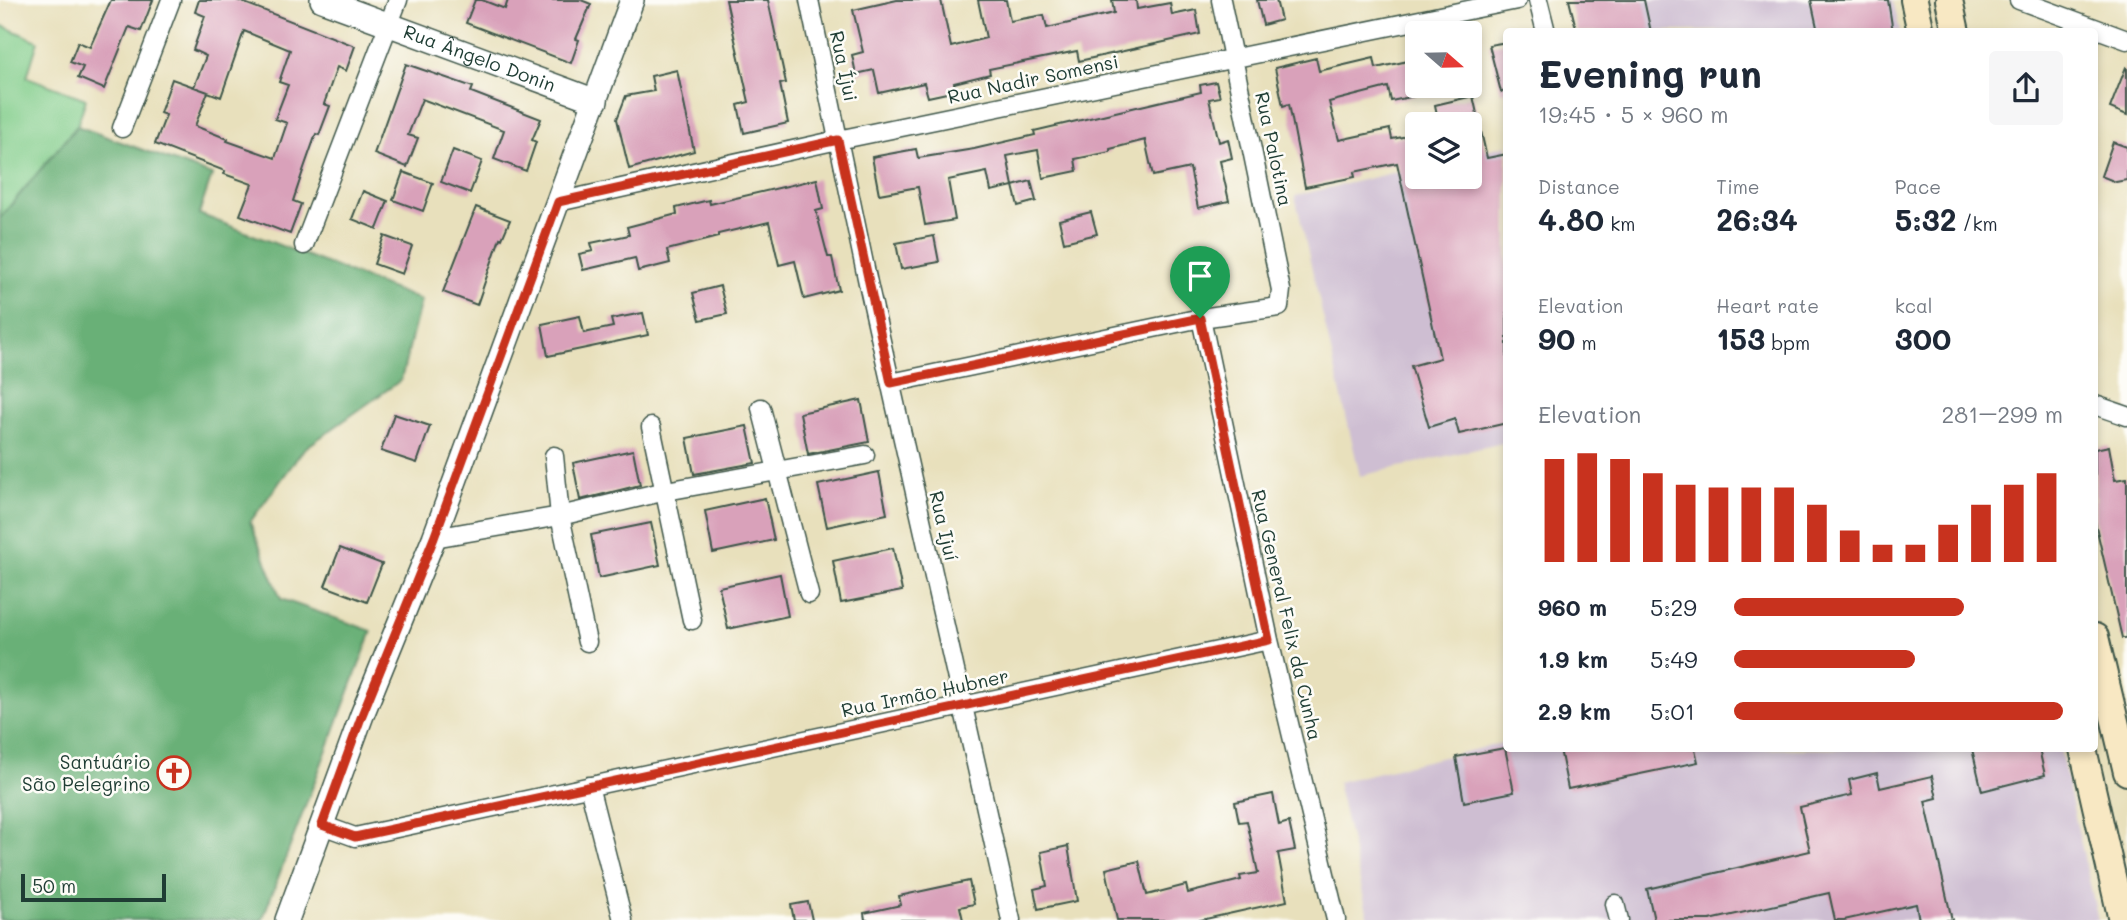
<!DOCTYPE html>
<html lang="en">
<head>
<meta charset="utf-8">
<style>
  body { margin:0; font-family:Mali,sans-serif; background:#f6f6f7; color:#1f2937; height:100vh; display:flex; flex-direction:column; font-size:26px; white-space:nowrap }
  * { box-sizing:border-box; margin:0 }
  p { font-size:23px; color:#747a83 }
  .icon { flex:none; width:38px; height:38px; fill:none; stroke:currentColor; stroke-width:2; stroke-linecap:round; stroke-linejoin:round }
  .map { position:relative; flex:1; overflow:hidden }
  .details { position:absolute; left:1503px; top:28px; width:595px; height:724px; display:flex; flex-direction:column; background:#fff; border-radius:7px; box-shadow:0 4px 10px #0003 }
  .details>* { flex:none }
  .needle { width:46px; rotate:110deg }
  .controls { position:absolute; left:1405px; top:21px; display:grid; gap:14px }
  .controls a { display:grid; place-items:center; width:77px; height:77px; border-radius:7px; background:#fff; box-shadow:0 4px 10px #0003; font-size:35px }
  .scale { position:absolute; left:21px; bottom:18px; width:145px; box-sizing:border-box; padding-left:7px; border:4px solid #1f3d34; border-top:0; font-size:19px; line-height:24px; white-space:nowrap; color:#1f3d34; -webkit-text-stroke:5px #fdfcf7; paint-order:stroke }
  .pin { position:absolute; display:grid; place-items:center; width:60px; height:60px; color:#fff; margin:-72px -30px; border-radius:50% 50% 50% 0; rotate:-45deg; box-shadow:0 0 7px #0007 }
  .pin .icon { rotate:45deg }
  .round { display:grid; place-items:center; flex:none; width:74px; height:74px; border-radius:7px; background:#f6f6f7 }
  .head { display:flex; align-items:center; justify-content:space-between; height:119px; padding:0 35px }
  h1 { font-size:38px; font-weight:700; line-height:52px }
  .figures { display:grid; grid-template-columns:repeat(3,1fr); gap:10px; height:119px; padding:7px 35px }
  .figures div { display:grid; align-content:center }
  .figures b { font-size:30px; font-weight:700 }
  .figures small { font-size:19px; font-weight:400 }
  .figures p { font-size:19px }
  .chart { height:196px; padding:14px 35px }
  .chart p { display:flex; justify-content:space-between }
  .chart svg { width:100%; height:126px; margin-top:7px; stroke:#c8321e; stroke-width:6 }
  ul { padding:0 35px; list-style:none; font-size:23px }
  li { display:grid; grid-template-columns:112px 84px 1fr; align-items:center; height:52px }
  li i { height:18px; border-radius:9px; background:#c8321e }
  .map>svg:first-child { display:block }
  .industrial { fill:#cebed2 }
  .green { fill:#82cd8b; stroke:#508560; stroke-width:2 }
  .forest { fill:#69b077; stroke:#447656; stroke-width:2 }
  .building { fill:#d9a1ba; fill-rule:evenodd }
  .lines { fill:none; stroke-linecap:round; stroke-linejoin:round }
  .minor-casing { stroke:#3d5548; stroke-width:21 }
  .tertiary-casing { stroke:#3d5548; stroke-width:26 }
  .secondary-casing { stroke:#3d5548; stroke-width:30 }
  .minor { stroke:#fff; stroke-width:18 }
  .tertiary { stroke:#fff; stroke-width:23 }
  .secondary { stroke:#f8e8c3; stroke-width:26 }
  .route-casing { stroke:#fff; stroke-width:14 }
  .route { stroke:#c8321e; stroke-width:9 }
  .labels { text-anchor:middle; stroke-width:5; stroke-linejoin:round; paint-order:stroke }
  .street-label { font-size:19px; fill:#1f3d34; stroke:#fdfcf7 }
  .poi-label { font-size:19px; fill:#1f3d34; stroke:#fdfcf7; text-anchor:end }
</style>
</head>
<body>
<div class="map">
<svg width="2127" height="920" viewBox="0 0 2127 920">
  <rect width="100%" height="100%" fill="#fdfcf7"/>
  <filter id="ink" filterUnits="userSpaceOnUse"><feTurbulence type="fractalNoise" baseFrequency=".0143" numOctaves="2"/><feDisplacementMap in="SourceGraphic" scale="14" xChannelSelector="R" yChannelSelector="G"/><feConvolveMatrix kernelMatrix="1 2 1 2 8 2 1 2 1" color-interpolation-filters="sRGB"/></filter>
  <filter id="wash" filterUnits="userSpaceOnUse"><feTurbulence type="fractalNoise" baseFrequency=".00686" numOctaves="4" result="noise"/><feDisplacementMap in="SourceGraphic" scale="28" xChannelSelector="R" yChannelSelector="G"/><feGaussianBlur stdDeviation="1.57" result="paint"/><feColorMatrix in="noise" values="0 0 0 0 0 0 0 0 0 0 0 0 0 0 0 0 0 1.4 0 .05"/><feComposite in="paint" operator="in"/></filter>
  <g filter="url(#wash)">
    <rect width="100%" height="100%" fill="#e8e0bc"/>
    <!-- industrial -->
    <path class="industrial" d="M1575,0H1893L1900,31H1577L1570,1Z
      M1507,145V442L1360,476L1295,196L1417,167L1418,177H1470V154Z
      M1507,742V749H2060L2098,920H1369L1337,782Z"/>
    <!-- green -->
    <path class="green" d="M0,25L38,41L27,77L86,99L77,126L0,218Z"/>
    <!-- forest -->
    <path class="forest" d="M77,126L212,175L199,214L421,300L401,380L304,449L250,522L281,599L372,631L262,920H0V218Z"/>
    <g id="blocks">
      <!-- building -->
      <path class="building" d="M111,0H153L141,31L129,27L104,89L78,78L83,67L70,62L78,42L90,47Z
        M199,0H237L355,46L346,71L337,67L324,104L330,106L319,135L316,134L304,168L293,201L301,204L290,234L240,215L252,184L224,174L225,171L155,144L166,115L160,113L172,79L208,92L194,87L206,56L193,50L205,16L195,12ZM244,31L290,50L279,82L288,85L275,119L287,123L275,158L227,141L228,139L195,126L208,92L221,97Z
        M475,0H482L505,9L508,0H581L591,4L576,39L579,40L571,63L466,23Z
        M726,0H768L786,83L780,84L788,123L744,133L738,105L749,102Z
        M897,0H941L951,47L986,38L978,0H1006L1010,21L1044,15L1047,28L1114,13L1112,0H1136L1137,9L1170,3L1172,15L1196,10L1200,34L1079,61L1077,51L989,69L990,74L954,83L956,91L928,97L924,83L879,93L874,70L856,74L852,55L863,52L853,10Z
        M1257,0H1276L1281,20L1263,25Z
        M1569,0H1644L1651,32H1577Z
        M1811,0H1888L1893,32H1818Z
        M1507,42V91L1501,92L1489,45Z
        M1316,58L1319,71L1374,58L1376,68L1408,61L1415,96L1391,101L1388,87L1329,102L1339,140L1390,129L1392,139L1418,134V177H1470V124H1439L1435,105L1473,96L1487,158L1507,154V423L1459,434L1455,419L1429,427L1411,366L1440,358L1397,163L1354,172L1355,177L1305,187L1289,104L1283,106L1275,68Z
        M406,64L473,87L471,92L541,119L532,140L536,142L526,171L494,159L504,130L422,99L408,135L418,138L407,167L374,154Z
        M2126,67L2127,68V115L2110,108Z
        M677,70L694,151L629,169L617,119L626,96L654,91L651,76Z
        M1216,82L1220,97L1209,99L1219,142L1228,139L1232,158L1220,161L1229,201L1198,208L1190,168L1153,176L1145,140L1110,149V152L1075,159L1077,171L1043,178L1038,150L1007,156L1013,186L991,191L987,172L948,180L955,220L925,225L918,187L879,194L872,157L916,149L918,158L974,149L1035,135L1034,131L1201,92L1200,85Z
        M2113,142L2127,147V180L2116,182L2101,176Z
        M453,150L482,161L470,193L441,182Z
        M403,172L433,183L423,211L393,200Z
        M817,179L823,209L816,211L828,257H832L839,290L804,299L795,261L779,265L769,222L718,234V237L667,250L670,263L638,271L635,258L583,270L579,254L593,251L591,243L629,235L627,227L677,214L676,208L709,200L710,204Z
        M1031,181L1036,201L1018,206L1013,186Z
        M363,191L388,201L377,229L352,219Z
        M476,207L510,220L502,239L500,238L477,305L443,292Z
        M1091,212L1097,234L1064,242L1059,220Z
        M384,236L412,246L402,274L374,264Z
        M934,236L939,262L901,269L896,243Z
        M720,286L727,314L700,320L693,293Z
        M643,313L648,335L548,356L542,324L580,316L584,333L613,327L611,319Z
        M861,400L869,442L808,454L800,413Z
        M394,414L430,426L417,463L381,451Z
        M747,426L755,463L694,474L687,438Z
        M2109,446L2115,480L2127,478V638H2122L2095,522V449Z
        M633,450L640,485L580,500L573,463Z
        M879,472L887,514L827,527L818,485Z
        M765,498L774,540L713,553L705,511Z
        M651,523L660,565L599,578L591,535Z
        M340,548L382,564L367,602L325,586Z
        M893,548L902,591L841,603L833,561Z
        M780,574L788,616L728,629L719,587Z
        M1505,748L1514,792L1464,802L1456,757Z
        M1560,749H1695L1698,762L1568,789Z
        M1972,749H2039L2045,775L1982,791Z
        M1877,773L1880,788L1932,776L1937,798L1925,801L1952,920H1919L1916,904L1844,920H1835L1829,893L1710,920H1654L1647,889L1810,851L1800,807L1852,795L1849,780Z
        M1273,794L1279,825L1289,822L1295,850L1278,853L1287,901L1201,920H1117L1106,869L1139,861L1147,895L1186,885L1188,893L1241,880L1240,876L1258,873L1247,821L1239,822L1235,802Z
        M1068,846L1077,901L1038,909L1034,889L1047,886L1041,852Z
        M969,881L974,904L960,907L963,920H865L864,913L901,905L899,896Z
        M808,902L812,920H794L791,905Z"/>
    </g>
  </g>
  <g filter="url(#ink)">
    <use href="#blocks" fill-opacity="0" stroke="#3d5548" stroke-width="2"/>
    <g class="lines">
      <defs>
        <path id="minor" d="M809,0L868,283L1011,920
          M1538,0L1546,32
          M2019,0L2127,40
          M122,128L171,0
          M558,202L838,140L1517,0
          M304,245L398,0
          M1201,318L1269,640L1336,920
          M891,383L1201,318L1279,307L1281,290L1221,0
          M2095,405L2127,416
          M761,408L809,594
          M651,427L692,620
          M554,456L560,516L587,642
          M434,538L560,516L666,491L865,455
          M589,786L623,920
          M322,825L355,837L1269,640
          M1615,904L1619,920"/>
        <g id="tertiary">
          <path id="s1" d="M322,0L596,101"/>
          <path d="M287,920L362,715L434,538L632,0"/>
        </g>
        <path id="secondary" d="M1914,0L1921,32
          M1949,0L1956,32
          M2095,637L2127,772
          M2083,749L2122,920"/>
      </defs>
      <!-- minor casing -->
      <use href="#minor" class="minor-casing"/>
      <!-- tertiary casing -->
      <use href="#tertiary" class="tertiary-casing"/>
      <!-- secondary casing -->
      <use href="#secondary" class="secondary-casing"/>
      <!-- minor -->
      <use href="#minor" class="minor"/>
      <!-- tertiary -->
      <use href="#tertiary" class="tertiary"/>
      <!-- secondary -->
      <use href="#secondary" class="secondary"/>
    </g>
  </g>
  <g class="lines" filter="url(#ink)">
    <defs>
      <path id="route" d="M838,140L891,383L1200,318L1269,640L355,837L322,825L362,715L434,538L558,202Z"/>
    </defs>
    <!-- route casing -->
    <use href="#route" class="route-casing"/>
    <!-- route -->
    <use href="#route" class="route"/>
  </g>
  <!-- icons -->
  <defs>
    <symbol id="church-ring" viewBox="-11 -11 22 22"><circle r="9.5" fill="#fdfcf7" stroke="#c8321e" stroke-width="1.5"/><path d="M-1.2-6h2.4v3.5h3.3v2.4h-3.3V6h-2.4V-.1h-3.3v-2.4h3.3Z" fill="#c8321e"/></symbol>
  </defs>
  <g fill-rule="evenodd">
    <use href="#church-ring" x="155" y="754" width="38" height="38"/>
  </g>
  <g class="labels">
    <!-- street labels -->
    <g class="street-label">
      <text dy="7" stroke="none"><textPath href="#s1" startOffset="168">Rua Ângelo Donin</textPath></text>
      <text transform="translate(844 66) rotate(78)" y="7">Rua Íjui</text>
      <text transform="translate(1033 79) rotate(-12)" y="7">Rua Nadir Somensi</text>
      <text transform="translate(1274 149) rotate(78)" y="7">Rua Palotina</text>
      <text transform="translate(944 526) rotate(77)" y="7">Rua Ijuí</text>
      <text transform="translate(1287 615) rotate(77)" y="7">Rua General Felix da Cunha</text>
      <text transform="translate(925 693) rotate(-12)" y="7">Rua Irmão Hubner</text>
    </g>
    <!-- poi labels -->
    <g class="poi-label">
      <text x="150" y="769">Santuário<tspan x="150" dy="22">São Pelegrino</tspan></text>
    </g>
  </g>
</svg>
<div class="controls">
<a><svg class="needle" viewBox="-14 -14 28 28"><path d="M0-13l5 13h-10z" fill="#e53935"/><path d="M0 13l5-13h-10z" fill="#747a83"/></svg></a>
<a><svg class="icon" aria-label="layers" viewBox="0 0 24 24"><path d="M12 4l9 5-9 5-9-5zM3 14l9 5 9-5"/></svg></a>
</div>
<div class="scale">50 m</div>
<div class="pin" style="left:1200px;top:318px;background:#1e9e55"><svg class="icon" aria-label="arrive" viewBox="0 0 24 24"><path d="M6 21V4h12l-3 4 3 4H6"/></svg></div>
<section class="details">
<div class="head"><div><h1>Evening run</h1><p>19:45 · 5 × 960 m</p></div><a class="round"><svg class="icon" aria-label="share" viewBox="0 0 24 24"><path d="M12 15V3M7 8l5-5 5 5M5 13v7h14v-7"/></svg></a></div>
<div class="figures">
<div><p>Distance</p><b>4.80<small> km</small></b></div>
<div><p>Time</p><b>26:34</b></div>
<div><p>Pace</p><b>5:32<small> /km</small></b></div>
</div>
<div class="figures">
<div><p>Elevation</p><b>90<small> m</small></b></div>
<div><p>Heart rate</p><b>153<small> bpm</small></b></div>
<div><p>kcal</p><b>300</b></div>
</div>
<div class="chart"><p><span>Elevation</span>281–299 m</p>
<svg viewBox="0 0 160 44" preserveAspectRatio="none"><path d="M5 44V8M15 44V6M25 44V8M35 44V13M45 44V17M55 44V18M65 44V18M75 44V18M85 44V24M95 44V33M105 44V38M115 44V38M125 44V31M135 44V24M145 44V17M155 44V13"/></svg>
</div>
<ul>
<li><b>960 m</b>5:29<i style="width:70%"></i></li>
<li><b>1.9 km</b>5:49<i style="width:55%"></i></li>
<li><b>2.9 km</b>5:01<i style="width:100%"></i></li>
</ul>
</section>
</div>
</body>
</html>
